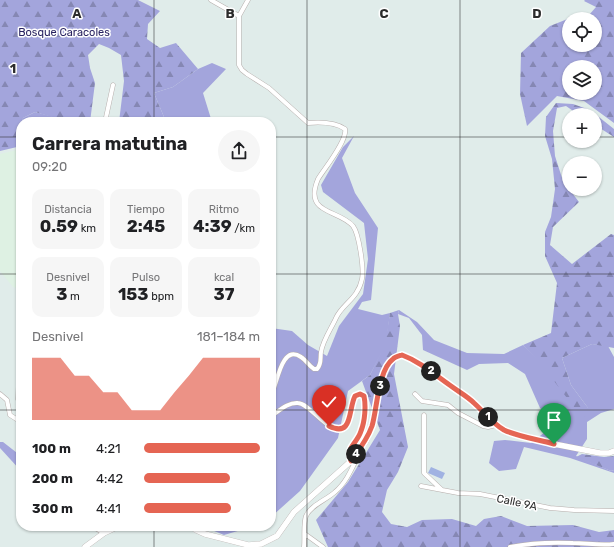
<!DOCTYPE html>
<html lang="es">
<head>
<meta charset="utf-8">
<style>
  body { margin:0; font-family:Rubik,sans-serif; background:#f6f6f6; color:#202124; height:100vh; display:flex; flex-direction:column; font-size:15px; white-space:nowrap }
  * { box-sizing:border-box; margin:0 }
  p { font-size:13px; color:#757577 }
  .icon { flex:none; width:22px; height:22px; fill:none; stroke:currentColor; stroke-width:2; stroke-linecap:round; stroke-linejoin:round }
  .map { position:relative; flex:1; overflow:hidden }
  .sheet { position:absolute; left:16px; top:117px; width:260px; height:414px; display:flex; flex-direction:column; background:#fff; border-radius:16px; box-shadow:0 1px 3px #0004 }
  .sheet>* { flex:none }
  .buttons { position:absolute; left:562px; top:12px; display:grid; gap:8px }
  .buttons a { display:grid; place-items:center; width:40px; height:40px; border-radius:50%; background:#fff; box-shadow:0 1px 3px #0004; font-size:20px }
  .pin { position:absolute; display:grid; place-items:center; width:34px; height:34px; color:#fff; margin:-41px -17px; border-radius:50% 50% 50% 0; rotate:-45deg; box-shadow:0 0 4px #0007 }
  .pin .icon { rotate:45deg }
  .km { position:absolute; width:20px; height:20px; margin:-10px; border-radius:50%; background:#222; color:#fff; font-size:11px; line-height:20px; text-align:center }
  .round { display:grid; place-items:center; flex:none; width:42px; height:42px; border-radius:21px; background:#f6f6f6 }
  .headline { display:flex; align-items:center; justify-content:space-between; height:68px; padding:0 16px }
  h1 { font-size:18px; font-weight:700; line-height:30px }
  .figures { display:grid; grid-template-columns:repeat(3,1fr); gap:6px; height:68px; padding:4px 16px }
  .figures div { display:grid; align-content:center; border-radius:10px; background:#f6f6f6; text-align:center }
  .figures b { font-size:17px; font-weight:700 }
  .figures small { font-size:11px; font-weight:400 }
  .figures p { font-size:11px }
  .chart { height:112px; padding:8px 16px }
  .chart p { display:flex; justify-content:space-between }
  .chart svg { width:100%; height:72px; margin-top:4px; fill:#e56553; opacity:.7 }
  ul { padding:0 16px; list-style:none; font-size:13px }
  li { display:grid; grid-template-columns:64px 48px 1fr; align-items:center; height:30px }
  li i { height:10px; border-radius:5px; background:#e56553 }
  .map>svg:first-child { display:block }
  .medical { fill:#def1e3 }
  .green { fill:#a3a5dc }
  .forest { fill:url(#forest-firs); fill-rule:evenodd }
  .pitch { fill:#a0b2e2 }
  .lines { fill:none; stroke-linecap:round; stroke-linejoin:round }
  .minor-casing { stroke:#b6aeac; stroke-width:5 }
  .secondary-casing { stroke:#b6aeac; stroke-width:6 }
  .minor { stroke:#fff; stroke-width:4 }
  .secondary { stroke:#fff; stroke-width:5.5 }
  .route-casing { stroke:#fff; stroke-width:8 }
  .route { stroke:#e56553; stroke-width:5 }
  .grid { fill:none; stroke:#2c2c2c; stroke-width:1; stroke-opacity:0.55 }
  .labels { text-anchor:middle; stroke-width:3; stroke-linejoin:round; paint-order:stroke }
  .park-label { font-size:11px; fill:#292361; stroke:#fff }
  .street-label { font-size:11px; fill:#2c2c2c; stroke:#fff }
  .grid-label { font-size:13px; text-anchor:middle; font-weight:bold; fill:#2c2c2c; stroke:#fff; stroke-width:3; stroke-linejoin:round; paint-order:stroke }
</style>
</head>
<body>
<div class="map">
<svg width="614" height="547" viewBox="0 0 614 547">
  <defs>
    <pattern id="forest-firs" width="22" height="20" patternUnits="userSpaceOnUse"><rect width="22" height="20" fill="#a3a5dc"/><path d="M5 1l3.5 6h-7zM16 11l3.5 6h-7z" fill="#8587b3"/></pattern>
  </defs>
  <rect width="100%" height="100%" fill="#e0ecea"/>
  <!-- medical -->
  <path class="medical" d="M21,149V289L13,287L0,271V154Z"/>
  <!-- green -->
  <path class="green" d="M212,63L226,69L203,93L212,122H163L164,117L154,93L173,87L198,69Z
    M35,112L66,120L69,122H22L23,118Z
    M354,136L342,158L355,193L378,228L371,300L362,302L358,309L382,315L390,313L386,344L370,375L348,391L338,438L300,491L271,517V328L292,331L308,345L327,356L339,326L363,294L368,259L364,223L323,192L321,185L343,147Z
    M399,310L417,322L434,340L467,353L504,354L523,345L588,408L571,385L562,358L592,344L608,346L614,357V409L601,413L587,422V439L576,456L611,471L614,470V473L570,458L524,447L516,469L499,471L489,463L494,441L505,440L531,443L545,432L548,417L540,408L525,374L508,363L479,364L467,370L423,350L422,335L409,318L398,314Z
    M0,442H3L21,456V471L0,448Z
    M202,526H255L224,535Z"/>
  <!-- forest -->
  <path class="forest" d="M0,0H138L160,11L148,24L147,39L160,48L176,43L198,69L173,87L154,93L164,117L163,122H119L124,81L121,55L109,48L99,44L88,55L90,68L95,83L90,122H69L35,112L23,118L17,147L0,151Z
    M585,0H614V123L584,101L557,96L527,126L520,94L521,53L550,26L575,16L589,15L596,7L584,1ZM569,19H595V45H569ZM569,67H595V93H569Z
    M556,103L573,104L590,110L614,129V137L595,125V115H579L566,106L557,108L553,131L555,156L563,181L579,202L553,227L550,245L572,264L611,234L614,235V348L592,344L562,358L571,385L588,408L583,419L541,364L523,345L551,333L557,283L545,256V232L551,217L555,189L552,159L545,136L546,117Z
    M399,310L398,314L400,326L394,374L408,447L398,472L387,490L382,512L391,524L407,527L422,520L452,519L476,526L484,519L501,516L527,526L573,525L599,532L614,530V547H328L316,520L348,482L380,430L362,381L370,375L385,344L390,313Z
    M582,454L604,457L614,456V470L611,471L576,457Z"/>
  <!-- pitch -->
  <path class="pitch" d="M431,467L445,473L442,479L428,473Z"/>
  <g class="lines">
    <defs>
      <path id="minor" d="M211,0L239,16
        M248,0L239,16V65L242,70L247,74L269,88L308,123C320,122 335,122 345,129C348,140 324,169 318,179C303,215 339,209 353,226C359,234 364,268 362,279C358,299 342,304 336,318C331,329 323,340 321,352C320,358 322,364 317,369H314C309,366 306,360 301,357C281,343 277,386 271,395
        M105,122L113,85
        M21,325L18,399L21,408
        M0,394L7,400L10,415L21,422
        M415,394L422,401L448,405L458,413L483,426L488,427L496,425
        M424,415V473L442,490
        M271,416C279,411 288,402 298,403C312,404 332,441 346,425C353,418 351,405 355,396L357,394L362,395C368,400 363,429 359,436C356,442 350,446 349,452C349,455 350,458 351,461
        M421,486L458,493L480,494L550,508L574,510L614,511
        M92,526L104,533
        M305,534L323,547
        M304,547C305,538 303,524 306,516C311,505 326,500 335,492C347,482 353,466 360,452
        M510,547C530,543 551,542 573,543C586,543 601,546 614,544"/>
      <path id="secondary" d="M191,526L196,530L205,534L248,545L261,544L277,536L294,512L351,461L366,441L372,426L376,402L386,368L393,359L402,355C421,362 435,374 451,386C459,391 467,396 474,402C486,414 495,426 511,433L554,444L600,453H609L614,451
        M85,547L104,533L119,526"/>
    </defs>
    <!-- minor casing -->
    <use href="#minor" class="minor-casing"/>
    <!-- secondary casing -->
    <use href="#secondary" class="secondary-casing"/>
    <!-- minor -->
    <use href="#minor" class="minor"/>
    <!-- secondary -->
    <use href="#secondary" class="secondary"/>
  </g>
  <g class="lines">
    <defs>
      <path id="route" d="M329,426C353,438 348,410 355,396L360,394L364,396C366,406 365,421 361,431C357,444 346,446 351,461C359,450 367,440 372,426C377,410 378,370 393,359C395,357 399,356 402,355C421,362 435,375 451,386C459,392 467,396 474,403C484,412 492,423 504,430C516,436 540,440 554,444"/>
    </defs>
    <!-- route casing -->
    <use href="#route" class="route-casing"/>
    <!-- route -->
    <use href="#route" class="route"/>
  </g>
  <!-- grid -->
  <path class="grid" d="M154,0V122M307,0V547M460,0V547M0,137H21M271,137H569M595,137H614M0,274H21M271,274H614M0,410H21M271,410H614M154,526V547"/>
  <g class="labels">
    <!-- park labels -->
    <g class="park-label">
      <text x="64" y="36">Bosque Caracoles</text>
    </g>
    <!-- street labels -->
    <g class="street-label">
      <text transform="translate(517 502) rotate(12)" y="4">Calle 9A</text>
    </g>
  </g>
  <g class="grid-label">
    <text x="77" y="18">A</text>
    <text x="230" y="18">B</text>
    <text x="384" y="18">C</text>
    <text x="537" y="18">D</text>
    <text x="13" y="73">1</text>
  </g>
</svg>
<div class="buttons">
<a><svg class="icon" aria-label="locate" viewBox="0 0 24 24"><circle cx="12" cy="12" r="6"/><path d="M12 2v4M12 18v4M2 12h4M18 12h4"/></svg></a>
<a><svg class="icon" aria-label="layers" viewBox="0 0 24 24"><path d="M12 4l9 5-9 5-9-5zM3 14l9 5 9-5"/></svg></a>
<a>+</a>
<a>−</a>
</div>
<div class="pin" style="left:554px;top:444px;background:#1e9e55"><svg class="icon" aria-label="arrive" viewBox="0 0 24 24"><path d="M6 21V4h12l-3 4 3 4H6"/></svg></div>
<div class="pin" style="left:329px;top:426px;background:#d93025"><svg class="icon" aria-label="check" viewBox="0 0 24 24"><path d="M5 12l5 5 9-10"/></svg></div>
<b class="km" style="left:488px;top:417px">1</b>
<b class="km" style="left:431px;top:371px">2</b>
<b class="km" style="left:380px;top:386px">3</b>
<b class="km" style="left:356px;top:454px">4</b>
<section class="sheet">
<div class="headline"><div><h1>Carrera matutina</h1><p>09:20</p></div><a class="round"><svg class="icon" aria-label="share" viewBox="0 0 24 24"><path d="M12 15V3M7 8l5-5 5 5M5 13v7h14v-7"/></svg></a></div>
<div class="figures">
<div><p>Distancia</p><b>0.59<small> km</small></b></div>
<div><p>Tiempo</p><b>2:45</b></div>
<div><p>Ritmo</p><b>4:39<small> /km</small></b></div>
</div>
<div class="figures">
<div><p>Desnivel</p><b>3<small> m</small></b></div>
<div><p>Pulso</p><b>153<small> bpm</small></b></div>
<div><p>kcal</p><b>37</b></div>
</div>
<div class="chart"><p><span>Desnivel</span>181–184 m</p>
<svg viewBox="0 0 160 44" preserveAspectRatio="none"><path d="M0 44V6L10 6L20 6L30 17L40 17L50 27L60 27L70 38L80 38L90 38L100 27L110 17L120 6L130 6L140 6L150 6L160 6V44z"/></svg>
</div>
<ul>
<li><b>100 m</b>4:21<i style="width:100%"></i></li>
<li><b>200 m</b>4:42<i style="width:74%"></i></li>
<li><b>300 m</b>4:41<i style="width:75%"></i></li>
</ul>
</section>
</div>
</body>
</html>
